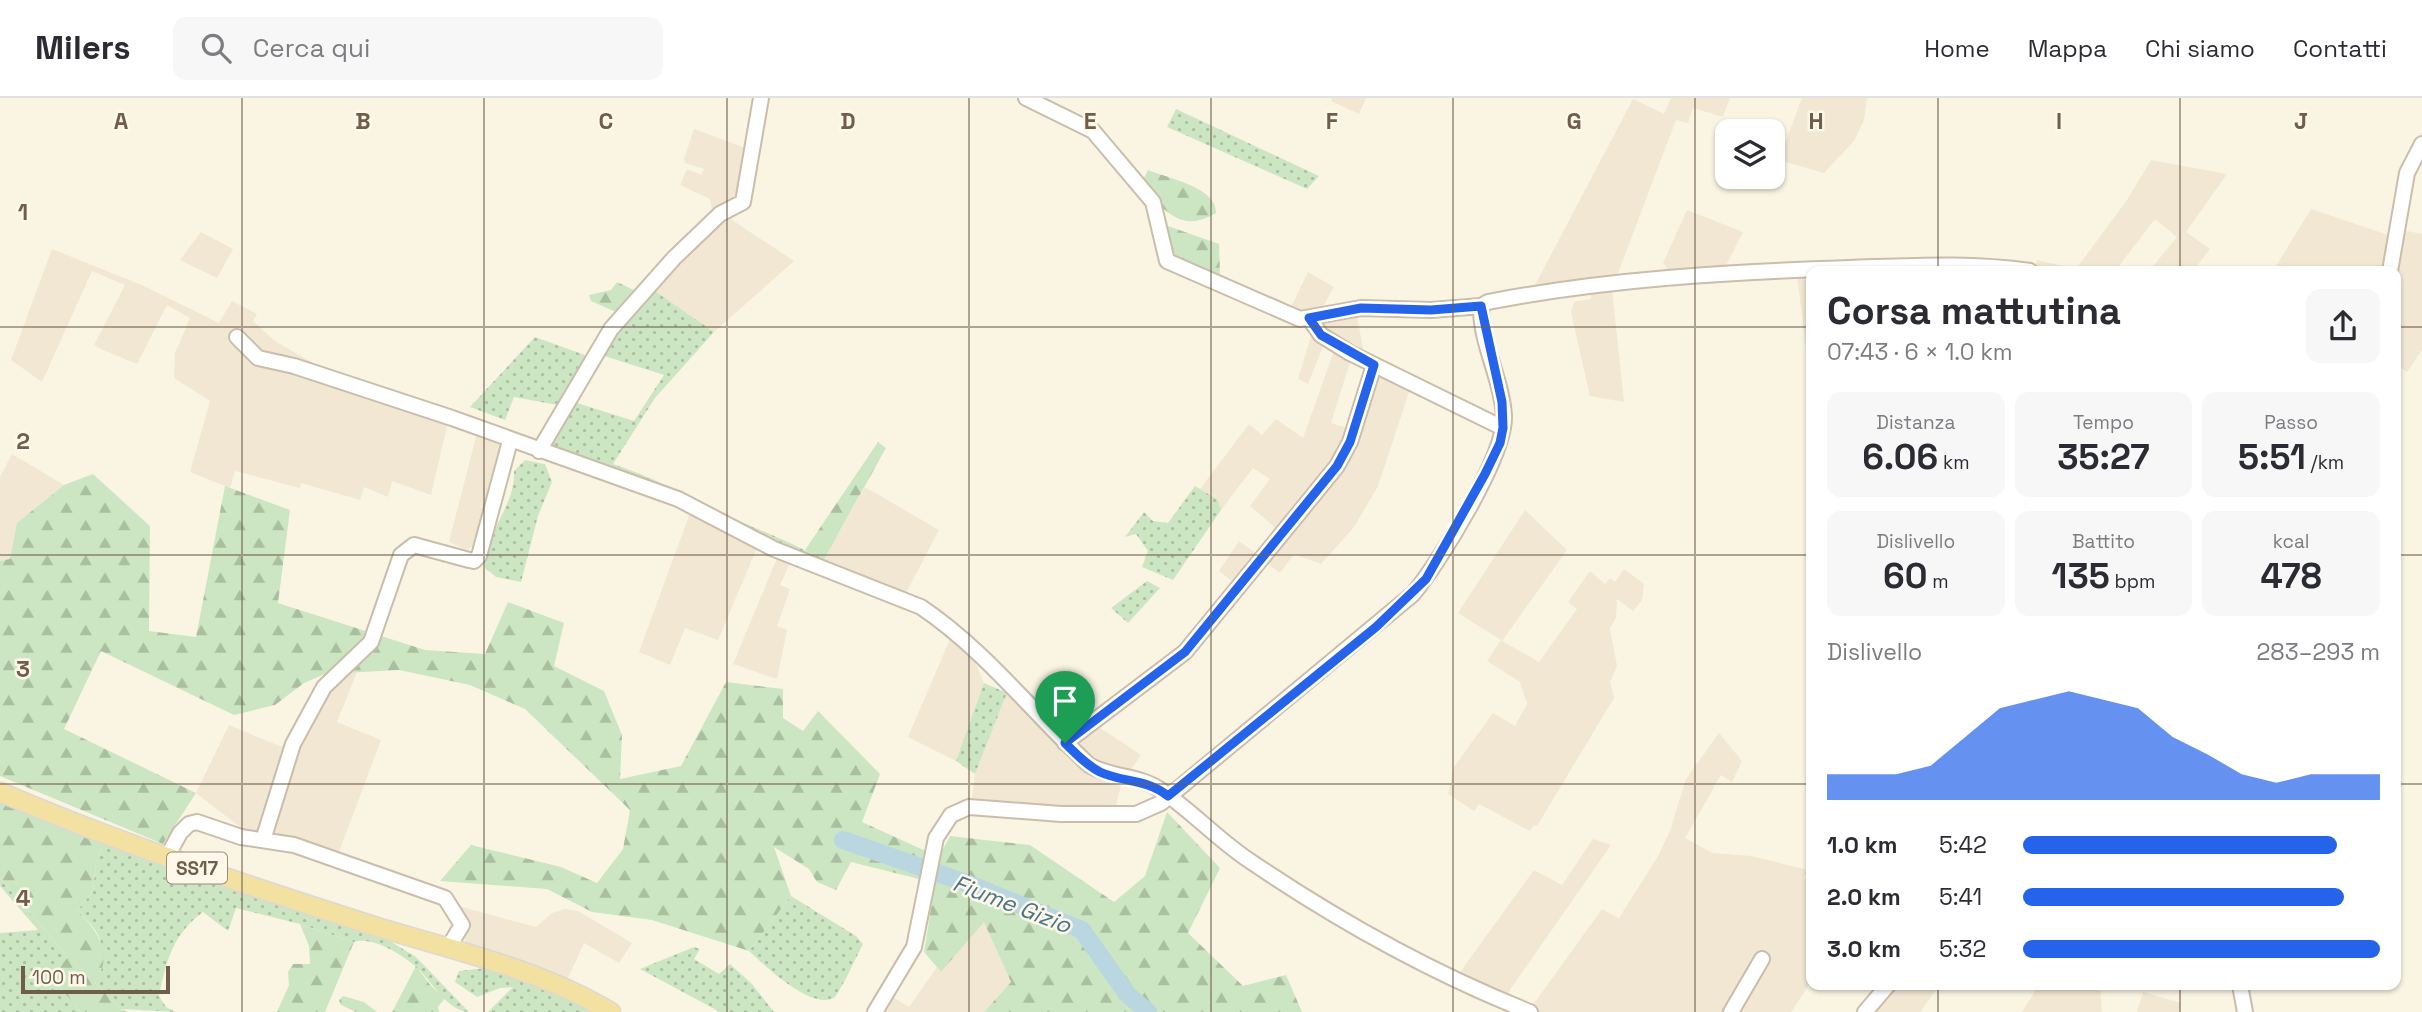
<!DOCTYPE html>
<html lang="it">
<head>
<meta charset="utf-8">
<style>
  body { margin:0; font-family:"Space Grotesk",sans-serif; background:#f7f7f7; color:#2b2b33; height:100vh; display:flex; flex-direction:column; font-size:26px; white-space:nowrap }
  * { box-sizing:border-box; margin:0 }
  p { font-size:23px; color:#7c7c81 }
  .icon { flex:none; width:38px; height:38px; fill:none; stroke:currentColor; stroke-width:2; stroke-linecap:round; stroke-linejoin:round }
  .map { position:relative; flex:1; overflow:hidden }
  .drawer { position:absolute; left:1806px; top:168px; width:595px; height:724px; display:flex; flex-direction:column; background:#fff; border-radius:14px; box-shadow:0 2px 5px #0004 }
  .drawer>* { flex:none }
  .controls { position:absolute; left:1715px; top:21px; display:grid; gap:14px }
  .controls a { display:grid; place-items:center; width:70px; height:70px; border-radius:14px; background:#fff; box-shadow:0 2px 5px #0004; font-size:35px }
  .scale { position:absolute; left:21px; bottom:18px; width:149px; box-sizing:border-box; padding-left:7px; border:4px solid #705e4b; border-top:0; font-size:19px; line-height:24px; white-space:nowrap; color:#705e4b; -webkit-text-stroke:5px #fdf8e9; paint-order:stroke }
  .pin { position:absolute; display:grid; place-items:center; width:60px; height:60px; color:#fff; margin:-72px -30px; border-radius:50% 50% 50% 0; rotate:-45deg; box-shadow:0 0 7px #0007 }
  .pin .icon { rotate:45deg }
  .round { display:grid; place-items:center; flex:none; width:74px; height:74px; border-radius:14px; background:#f7f7f7 }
  .overview { display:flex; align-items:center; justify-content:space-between; height:119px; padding:0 21px }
  h1 { font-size:38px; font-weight:800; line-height:52px }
  .stats { display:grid; grid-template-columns:repeat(3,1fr); gap:10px; height:119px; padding:7px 21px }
  .stats div { display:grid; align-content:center; border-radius:14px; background:#f7f7f7; text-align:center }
  .stats b { font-size:35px; font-weight:800 }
  .stats small { font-size:19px; font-weight:400 }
  .stats p { font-size:19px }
  .chart { height:196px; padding:14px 21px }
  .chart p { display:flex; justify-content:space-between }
  .chart svg { width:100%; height:126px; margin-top:7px; fill:#2563eb; opacity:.7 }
  ul { padding:0 21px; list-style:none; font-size:23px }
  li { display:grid; grid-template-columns:112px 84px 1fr; align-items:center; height:52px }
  li i { height:18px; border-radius:9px; background:#2563eb }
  header { display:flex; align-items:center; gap:42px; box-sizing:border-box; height:98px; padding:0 35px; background:#fff; border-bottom:2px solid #e1e1e2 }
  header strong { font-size:33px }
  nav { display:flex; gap:38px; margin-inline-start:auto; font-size:24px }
  .search { width:490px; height:63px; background:#f7f7f7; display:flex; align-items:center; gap:18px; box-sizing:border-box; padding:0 24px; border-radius:14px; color:#7c7c81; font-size:26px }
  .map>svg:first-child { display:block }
  .residential { fill:#f1e7d2 }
  .grass { fill:url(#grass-dots) }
  .forest { fill:url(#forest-firs) }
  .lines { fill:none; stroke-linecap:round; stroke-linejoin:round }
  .river { stroke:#bad6e1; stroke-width:18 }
  .minor-casing { stroke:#cabdab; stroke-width:18 }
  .major-casing { stroke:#ddd8d4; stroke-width:21 }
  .minor { stroke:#fff; stroke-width:14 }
  .major { stroke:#f3e1a1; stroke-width:18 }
  .route-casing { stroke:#fff; stroke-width:14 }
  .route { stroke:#2563eb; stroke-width:9 }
  .grid { fill:none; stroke:#705e4b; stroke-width:2; stroke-opacity:0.55 }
  .labels { text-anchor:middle; stroke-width:5; stroke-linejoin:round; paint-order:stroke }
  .shield { fill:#fdf8e9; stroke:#9a8c7a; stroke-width:2 }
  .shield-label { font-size:19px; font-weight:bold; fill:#705e4b }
  .water-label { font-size:23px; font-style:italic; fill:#4b7488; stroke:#fdf8e9 }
  .grid-label { font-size:23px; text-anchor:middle; font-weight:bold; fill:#705e4b; stroke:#fdf8e9; stroke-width:5; stroke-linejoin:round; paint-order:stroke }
</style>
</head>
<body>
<header>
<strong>Milers</strong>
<div class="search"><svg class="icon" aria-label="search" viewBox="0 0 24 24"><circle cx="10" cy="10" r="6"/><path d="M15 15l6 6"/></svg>Cerca qui</div>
<nav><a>Home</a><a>Mappa</a><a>Chi siamo</a><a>Contatti</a></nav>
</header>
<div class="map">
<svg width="2422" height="914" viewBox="0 0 2422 914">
  <defs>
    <pattern id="grass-dots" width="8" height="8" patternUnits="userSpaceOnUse" patternTransform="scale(1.75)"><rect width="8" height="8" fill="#cce6c3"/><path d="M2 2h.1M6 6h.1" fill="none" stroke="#aabea0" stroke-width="1.8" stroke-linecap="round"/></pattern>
    <pattern id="forest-firs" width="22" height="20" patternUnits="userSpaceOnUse" patternTransform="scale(1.75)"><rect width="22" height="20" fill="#cce6c3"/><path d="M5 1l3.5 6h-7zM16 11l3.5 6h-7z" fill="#aabea0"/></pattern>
  </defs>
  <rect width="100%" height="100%" fill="#faf5e3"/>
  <!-- residential -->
  <path class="residential" d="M1332,0H1366L1359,16L1331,3Z
    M1671,0H1730L1723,19L1693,10L1688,25L1676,22L1612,191L1624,304L1590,298L1571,214L1574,204L1591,201L1590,184L1534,189L1633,1L1664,16Z
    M1802,0H1867L1864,22L1854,43L1824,75L1779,62Z
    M694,31L748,51L744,98L720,114L794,163L714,234L651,190L713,118L710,101L680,87L687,71L701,77L704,71L685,65L684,61Z
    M2151,62L2227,76L2186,134L2210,151L2193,173H2149L2177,139L2155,121L2115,173H2034L2037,162L2076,171L2127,102Z
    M2311,111L2391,138L2407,133L2422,136V252L2407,274L2396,267V173H2273Z
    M1687,112L1743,134L1723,173L1672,177L1663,165Z
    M201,134L233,151L217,180L180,162Z
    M52,151L144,188L219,225L232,203L257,216L253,223L275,243L318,268L510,339L473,448L467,452L449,444L477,335L448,324L431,397L392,383L388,399L364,389L360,402L301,385L300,390L235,373L230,390L190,374L210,303L174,280L175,255L190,220L167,207L137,266L101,251L94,247L125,187L92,173L42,284L11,262Z
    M1308,174L1334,189L1317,220L1356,214L1364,255L1352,258L1331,325L1357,333L1376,271L1411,288L1378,388L1354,429L1321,466L1294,456L1280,475L1265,464L1242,491L1219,473L1239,443L1261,459L1280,434L1250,408L1270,381L1253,370L1221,412L1218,402L1200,391L1249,326L1262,337L1276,321L1303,340L1335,250L1324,246L1308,286L1298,281L1312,235L1301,216L1289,213Z
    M1811,176V289L1797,178Z
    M12,356L64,387L18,425L10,462L0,463V379Z
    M865,389L939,432L906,495L823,463Z
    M1525,412L1567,452L1502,543L1539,564L1577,511L1568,504L1590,473L1605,486L1610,480L1615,484L1624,471L1644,486L1642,502L1633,513L1617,501L1616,520L1610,530L1617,568L1610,584L1614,600L1537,728L1534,727L1530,733L1479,706L1474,713L1448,696L1454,669L1493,615L1515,628L1527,606L1520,584L1487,563L1501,542L1458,515Z
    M690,415L757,450L718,542L685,530L670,567L639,554Z
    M777,460L790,465L780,487L790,491L777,528L787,532L777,581L733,566Z
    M951,539L975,564L984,585L956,663L908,639Z
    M357,574L337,624L381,642L339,754L291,738L256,737L240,729L196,695L229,627L282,649L325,576Z
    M1007,595L1064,651L1096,627L1141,657L1121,687L1115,711H1074L972,700L975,676Z
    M1719,635L1742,663L1732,684L1721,677L1685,740L1713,755L1751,758L1808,772L1804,780L1811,784V884L1791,914H1512L1452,885L1534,772L1562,787L1593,741L1611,747L1507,896L1533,907L1602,811L1619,820L1657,760L1670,733L1686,681Z
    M455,807L536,829L552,815L565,811L578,813L632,845L619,865L584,845L567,882L465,845V826Z
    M984,823L1011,884L984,914H869L881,892L909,909L937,869L942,873Z
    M1880,887H1931L1936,892L1920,914H1858Z
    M2039,887H2100L2102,914H2022Z
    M2143,894L2181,905L2179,914H2137Z"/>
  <!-- grass -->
  <path class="grass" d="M1176,11L1319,78L1307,91L1167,29Z
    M651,190L714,234L655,300L613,366C656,380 694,402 735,421C765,435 795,445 823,463L819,466L546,351L574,304L634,323L664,277L601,257L611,240Z
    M535,239L593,260L563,308L514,299L505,322L470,309Z
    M525,362L545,366L552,384L538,418L521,484L496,479L485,470C484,434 516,408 514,373Z
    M1195,388L1218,402L1221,412L1173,482L1142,469L1148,453L1136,436L1125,439L1144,414L1153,423L1168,425Z
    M1147,483L1160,490L1128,525L1111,510Z
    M984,585L1007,595L975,676L956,663Z
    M106,741L240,794L383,839L416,859L469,914C446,913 431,881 415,868C401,856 372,838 354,844L300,826L236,810L228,833L203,814C173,836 166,863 159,898L166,909L176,914L120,911L94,884C108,851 104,836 77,813L93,793L96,764Z
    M0,780L68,859L51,879L81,914H0V835L38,832L0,788Z
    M791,798L856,838L863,846C854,863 846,883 835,899C813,914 765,868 749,853Z
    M694,849L700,851L694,861L719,876L730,866L752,886L774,914H720L640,871Z
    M486,870L559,897L596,914H488L513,889L500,890L477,899L455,884L459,873Z"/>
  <!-- forest -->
  <path class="forest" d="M1148,72C1167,80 1217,89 1216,115C1179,137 1163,110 1141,86Z
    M1165,127L1219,146L1220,178L1170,159Z
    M617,184L638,194L618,215L591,203L589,197L611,192Z
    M878,344L886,350L823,463L805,452Z
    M93,376L150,428L149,533L196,539L225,388L290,412L278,505L425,552L485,556L508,504L564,525L554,568L604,593L622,637L620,681L681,668L726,584L783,591V620L803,633L818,613L880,676L862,724L939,759L950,738L1030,747L1114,804L1145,778L1167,714L1220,770L1188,835L1243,888L1286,877L1302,914H984L1011,884L984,824L941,874L924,854L935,785L851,764L836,792L817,784L809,771L774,749L791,798L749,853L652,822L592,814L547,791L440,783L471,747L561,769L597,785L623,751L630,712L525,611L470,587L399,572L325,576L304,585L275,607L234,617L101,553L64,631L196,695L163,746L0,678V463L10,461L17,425L64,387Z
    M0,698L106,741L96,764L93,793L77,813C98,831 115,860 94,884L120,911L128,914H81L51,879L68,859L0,780Z
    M300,826L354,844L325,914H277L289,887L288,874L293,866H310L309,848Z
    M416,868L431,888L445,900L438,909L439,914H392Z
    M343,898L364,904L377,914H356L341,907L339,902Z"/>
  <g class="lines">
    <!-- river -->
    <path class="river" d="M843,742L969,786L1082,832L1127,896L1148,914"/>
    <defs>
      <path id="minor" d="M1026,0L1093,33L1153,104L1167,163L1300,221L1361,210L1431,212L1481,208L1488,204C1606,181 1729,174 1849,170C1910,168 1970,164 2030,173
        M2390,173L2407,75L2422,46
        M1309,220L1321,237L1350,255L1503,330
        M237,239L258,260L294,268L452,320L678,401L774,451L921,509C985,552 1033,615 1089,667C1111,680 1138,677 1159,691C1191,712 1218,742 1250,763C1337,822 1432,875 1530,914
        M539,353L611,231L674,160L720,116L743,104L761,0
        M1065,645L1185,554L1294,421L1337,368L1350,344L1374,267
        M263,742L293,646L324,589L371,544L401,457L414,447L469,462L474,463L479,458L510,343
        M167,759L180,735L189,726L197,724L241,739L294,747L445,800L462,827L448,850
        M2240,887L2245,914
        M875,914L914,849L936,740L951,717L969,709L1061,716H1136L1161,705L1413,496C1439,465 1506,357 1504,318C1502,281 1480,245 1481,208
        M1731,914L1762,861
        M1865,914L1888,887"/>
      <path id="major" d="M0,694C121,746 246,787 371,827C451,852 538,870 611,914"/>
    </defs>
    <!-- minor casing -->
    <use href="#minor" class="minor-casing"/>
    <!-- major casing -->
    <use href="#major" class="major-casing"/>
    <!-- minor -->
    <use href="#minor" class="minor"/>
    <!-- major -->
    <use href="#major" class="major"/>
  </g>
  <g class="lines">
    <defs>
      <path id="route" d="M1481,208L1502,304L1503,330L1500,345L1485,376L1426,481L1376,529L1168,698C1145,680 1124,685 1100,674C1087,667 1076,656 1065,645L1185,554L1337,368L1350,344L1374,267L1321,237L1309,220L1361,210L1431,212Z"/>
    </defs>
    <!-- route casing -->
    <use href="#route" class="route-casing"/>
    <!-- route -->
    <use href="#route" class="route"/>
  </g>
  <!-- grid -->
  <path class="grid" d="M242,0V914M484,0V914M727,0V914M969,0V914M1211,0V914M1453,0V914M1695,0V914M1938,0V173M2180,0V173M0,229H1811M2396,229H2422M0,457H1811M2396,457H2422M0,686H1811M2396,686H2422M1938,887V914M2180,887V914"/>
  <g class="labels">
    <!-- shield labels -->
    <rect class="shield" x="167" y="754.5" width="60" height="31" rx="5"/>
    <g class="shield-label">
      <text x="197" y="777">SS17</text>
    </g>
    <!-- water labels -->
    <g class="water-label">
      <text transform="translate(1012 806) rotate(21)" y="8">Fiume Gizio</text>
    </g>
  </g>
  <g class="grid-label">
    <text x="121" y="31">A</text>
    <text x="363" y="31">B</text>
    <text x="606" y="31">C</text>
    <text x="848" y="31">D</text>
    <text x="1090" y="31">E</text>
    <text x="1332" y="31">F</text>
    <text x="1574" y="31">G</text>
    <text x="1816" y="31">H</text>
    <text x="2059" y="31">I</text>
    <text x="2301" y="31">J</text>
    <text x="23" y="122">1</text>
    <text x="23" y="351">2</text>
    <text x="23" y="579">3</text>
    <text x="23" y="808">4</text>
  </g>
</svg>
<div class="controls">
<a><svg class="icon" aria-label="layers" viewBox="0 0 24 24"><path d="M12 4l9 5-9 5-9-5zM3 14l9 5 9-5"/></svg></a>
</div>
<div class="scale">100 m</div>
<div class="pin" style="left:1065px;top:645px;background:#1e9e55"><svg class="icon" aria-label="arrive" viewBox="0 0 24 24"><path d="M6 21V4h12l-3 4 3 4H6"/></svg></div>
<section class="drawer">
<div class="overview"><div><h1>Corsa mattutina</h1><p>07:43 · 6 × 1.0 km</p></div><a class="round"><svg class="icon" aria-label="share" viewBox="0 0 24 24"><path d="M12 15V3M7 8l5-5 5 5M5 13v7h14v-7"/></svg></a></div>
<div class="stats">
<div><p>Distanza</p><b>6.06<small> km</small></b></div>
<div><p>Tempo</p><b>35:27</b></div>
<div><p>Passo</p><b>5:51<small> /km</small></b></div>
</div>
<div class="stats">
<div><p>Dislivello</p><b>60<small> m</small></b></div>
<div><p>Battito</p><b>135<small> bpm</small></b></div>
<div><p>kcal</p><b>478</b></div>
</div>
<div class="chart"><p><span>Dislivello</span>283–293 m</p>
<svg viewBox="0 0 160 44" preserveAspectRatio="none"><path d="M0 44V35L10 35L20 35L30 32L40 22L50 12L60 9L70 6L80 9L90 12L100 22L110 28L120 35L130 38L140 35L150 35L160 35V44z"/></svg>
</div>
<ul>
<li><b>1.0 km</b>5:42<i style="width:88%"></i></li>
<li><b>2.0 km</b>5:41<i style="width:90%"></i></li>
<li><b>3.0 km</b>5:32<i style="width:100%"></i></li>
</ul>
</section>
</div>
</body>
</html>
